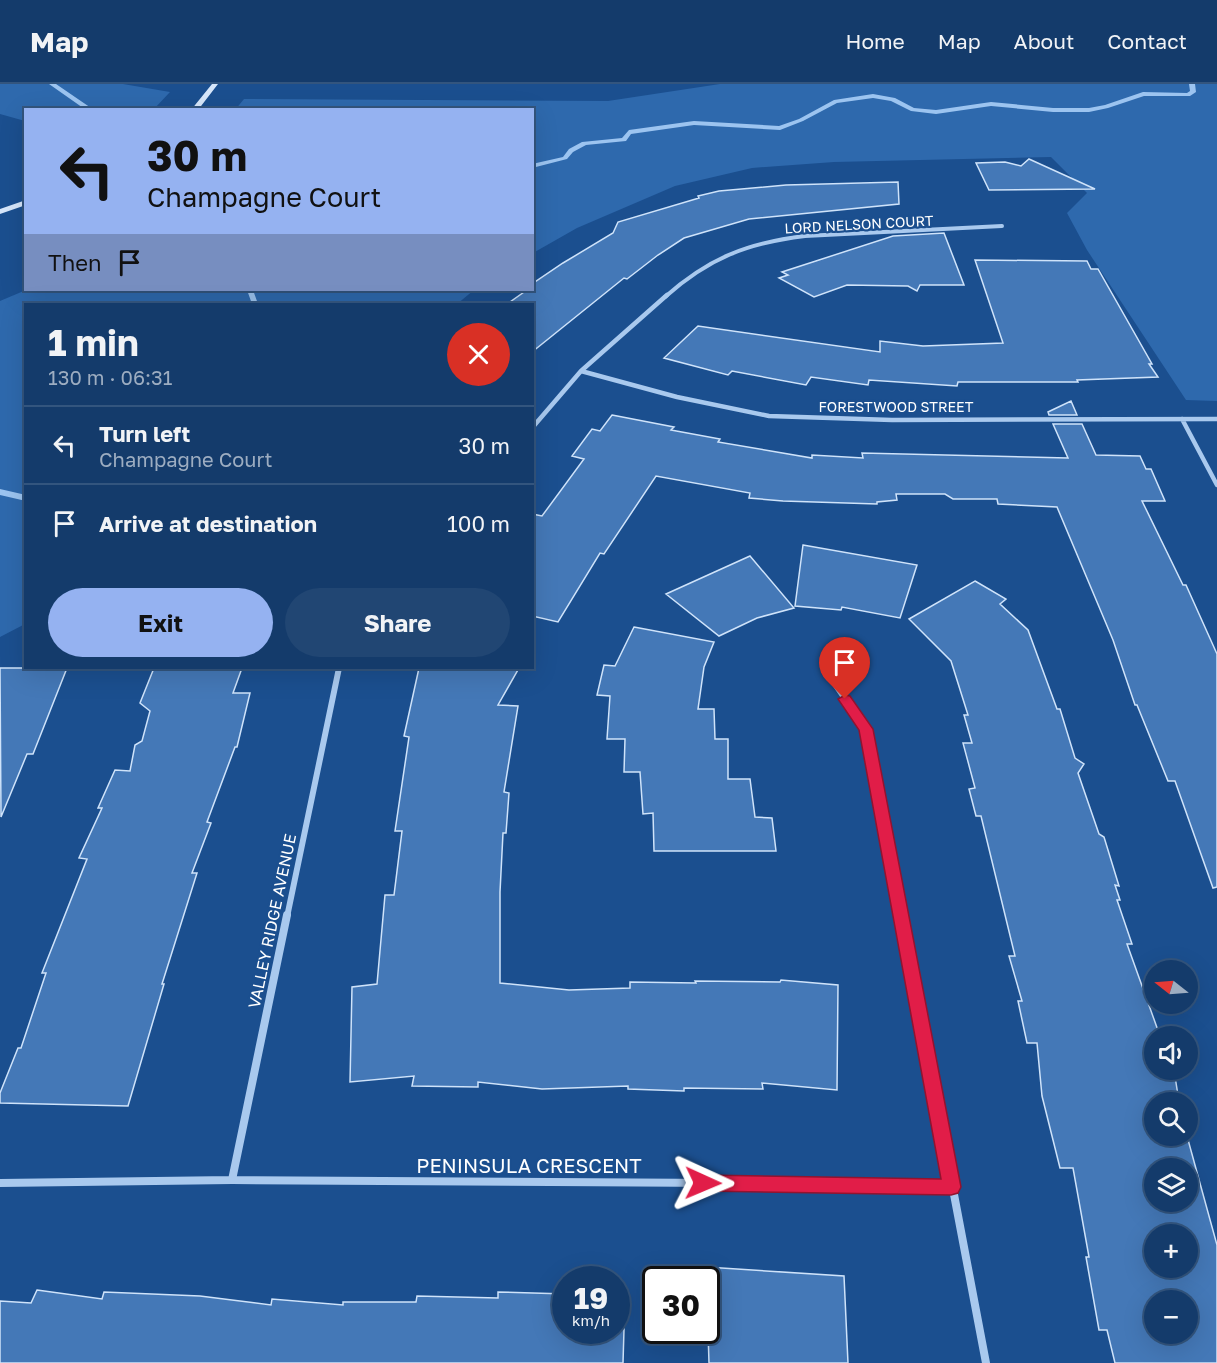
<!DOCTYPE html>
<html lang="en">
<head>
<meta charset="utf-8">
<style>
  :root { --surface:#143b6b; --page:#214673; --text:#f1f3f6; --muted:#9dadc1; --line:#33557e; --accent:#95b2f1 }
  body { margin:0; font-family:"Golos Text",sans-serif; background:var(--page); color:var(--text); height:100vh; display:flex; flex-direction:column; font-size:22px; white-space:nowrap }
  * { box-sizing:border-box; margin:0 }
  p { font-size:20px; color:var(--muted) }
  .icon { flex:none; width:33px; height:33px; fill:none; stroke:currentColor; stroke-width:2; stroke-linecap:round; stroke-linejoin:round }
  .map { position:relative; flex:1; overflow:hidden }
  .side { position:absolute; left:24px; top:219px; width:510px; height:366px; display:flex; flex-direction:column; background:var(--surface); border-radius:0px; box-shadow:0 6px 24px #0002,0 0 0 2px var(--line) }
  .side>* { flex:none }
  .top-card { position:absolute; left:24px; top:24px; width:510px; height:183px; border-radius:0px; box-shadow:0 6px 24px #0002,0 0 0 2px var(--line); background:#95b2f1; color:#111; overflow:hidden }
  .needle { width:39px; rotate:287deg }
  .buttons { position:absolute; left:1144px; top:876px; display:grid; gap:12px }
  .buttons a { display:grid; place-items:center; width:54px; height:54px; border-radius:50%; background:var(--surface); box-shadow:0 6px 24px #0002,0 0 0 2px var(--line); font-size:30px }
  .speed { position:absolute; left:552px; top:1182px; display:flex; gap:12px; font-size:30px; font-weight:700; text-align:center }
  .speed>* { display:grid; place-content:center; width:78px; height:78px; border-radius:50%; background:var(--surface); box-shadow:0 6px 24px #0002,0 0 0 2px var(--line); line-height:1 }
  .speed small { font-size:15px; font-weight:400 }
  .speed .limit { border:3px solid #111; border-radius:9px; background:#fff; color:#111 }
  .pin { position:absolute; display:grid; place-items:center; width:51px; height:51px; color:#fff; margin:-62px -26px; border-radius:50% 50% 50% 0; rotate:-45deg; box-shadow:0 0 6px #0007 }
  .pin .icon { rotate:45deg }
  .me { position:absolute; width:66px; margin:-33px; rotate:91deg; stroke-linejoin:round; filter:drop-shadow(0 0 4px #0008) }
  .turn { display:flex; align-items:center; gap:21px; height:126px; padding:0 24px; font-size:27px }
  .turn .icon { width:78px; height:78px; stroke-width:2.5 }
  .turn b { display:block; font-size:42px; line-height:51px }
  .then { display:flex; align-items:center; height:57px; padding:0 24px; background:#0003; gap:12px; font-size:22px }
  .round { display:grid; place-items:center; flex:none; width:63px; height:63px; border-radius:32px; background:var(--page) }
  .headline { display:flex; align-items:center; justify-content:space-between; height:102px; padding:0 24px }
  h1 { font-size:36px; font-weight:700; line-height:45px }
  .cta { display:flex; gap:12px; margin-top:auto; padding:12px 24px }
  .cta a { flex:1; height:69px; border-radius:36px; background:var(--accent); color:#111; font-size:24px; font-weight:700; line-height:69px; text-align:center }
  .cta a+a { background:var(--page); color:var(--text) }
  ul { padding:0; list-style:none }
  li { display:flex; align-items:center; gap:18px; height:78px; padding:0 24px; border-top:2px solid var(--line) }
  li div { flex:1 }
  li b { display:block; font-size:22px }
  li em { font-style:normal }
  header { display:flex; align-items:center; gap:36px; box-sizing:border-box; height:84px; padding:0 30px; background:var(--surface); border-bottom:2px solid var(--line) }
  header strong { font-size:28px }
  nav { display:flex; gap:33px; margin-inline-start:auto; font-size:21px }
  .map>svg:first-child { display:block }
</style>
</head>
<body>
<header>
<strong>Map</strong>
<nav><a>Home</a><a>Map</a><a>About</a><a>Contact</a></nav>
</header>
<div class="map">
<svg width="1217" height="1279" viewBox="0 0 1217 1279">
  <rect width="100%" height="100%" fill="#1b4f8f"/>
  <path fill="#2e69ad" d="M0 0H123L170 8 154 25 26 26 25 37 0 30Z
    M720 0H1217V317L1186 316 1087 166 1067 129 1087 109 1051 73 834 78 752 84 675 102 577 144 533 169 532 26H235L244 15 608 17Z
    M26 206H474L457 220H26L25 540 0 553V217Z"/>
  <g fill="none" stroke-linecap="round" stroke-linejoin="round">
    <path fill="#9cc4f0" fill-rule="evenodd" d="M49 0H56L94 26H86Z
      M1189 0H1195L1196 8 1190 12H1144L1108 24 1089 28H1053L991 22 936 30 911 27 891 17 873 14 837 19 803 37 780 46 694 41 631 50 626 57 586 61 573 68 567 75 532 84V80L563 73 569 65 582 58 622 54 629 46 694 37 779 42 799 35 834 16 873 10 895 14 914 24 936 26 991 18 1053 24H1089L1105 21 1143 8 1187 9 1190 7Z
      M247 206H253L258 220H252Z
      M0 405 26 411V417L0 411Z"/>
  </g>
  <path fill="#4478b7" stroke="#cfe3fa" stroke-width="1.5" fill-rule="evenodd" d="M1029 75 1095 105 989 106 976 79 1005 78 1021 82Z
    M898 98 899 120 749 135 684 154 658 171 627 195 624 194 532 268V220L510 218 527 206H532V200L563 179 613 149 618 138 699 114 698 112 719 107 786 101Z
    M944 149 964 201H920L917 207 908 202 847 201 814 213 779 194 788 191 782 188 893 152Z
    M975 176 1087 177 1091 185H1098L1152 280H1149L1158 293 1077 296 1078 298H958L957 302 869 296 868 301 811 293 806 301 732 287 728 291 664 274 698 242 880 268V257L923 262 1003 259Z
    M1071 317 1077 331H1049L1048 328Z
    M612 331 674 343 671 346 720 355 718 358 812 374V371L863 374 862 369 1068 374 1053 340H1082L1096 371 1140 372 1146 385H1151L1165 417H1142L1183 501H1186L1217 570V803L1213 804 1175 697H1168L1137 621H1135L1113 556 1057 423 998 420 997 415H953L945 410H896L897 416 877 418V420L783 417 749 414 750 409 656 392 604 470 600 469 558 538 532 532V430L542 432 584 375 572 372 592 345 600 347Z
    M803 461 917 481 900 534 842 523 841 526 795 522Z
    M750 472 794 524 757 534 719 552 666 510Z
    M975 497 1006 515 1000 520 1028 546 1057 625H1060L1075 674 1084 680 1078 689 1099 750 1104 753 1119 802 1115 801 1120 816H1117L1132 860H1127L1160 952H1155V986H1174L1179 1018H1155V1052H1187L1217 1161V1279H1115L1107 1246H1099L1086 1173H1089L1073 1084H1060L1042 1012 1037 959H1027L1018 917H1022L1009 872H1015L981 732H976L969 705 975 704 963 659H972L964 631H968L951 577 909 535ZM1155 1084H1188V1118H1155ZM1155 1150H1188V1184H1155ZM1155 1216H1188V1250H1155Z
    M634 543 714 558 704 583 698 625H714L715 655H728V695H750L755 733 772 734 776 767H654L653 729 643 730 640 688H624L625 655H607L610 612 597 611 604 581 615 582Z
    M0 584H67L33 670H27L1 733Z
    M154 584H242L233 609H250L237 663H235L207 738 211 739 192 789H197L162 900H164L128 1022 0 1019V1009L18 964H21L46 889H42L87 775 79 774 102 724H98L115 686 130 687 135 661 142 657 150 627 140 619Z
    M419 584H519L498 621 518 622 504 708 509 709 506 749H503L500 808V899L569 906 630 904V898L696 899 695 897 780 898 781 896 838 901 837 1006 762 999 763 1005 684 1004V1007L628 1005V1002L542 1005 478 998V1003L412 1002 414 992 350 998 352 903 377 900 385 811H394L402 747H395L409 653 404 652Z
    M706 1183 844 1192 848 1279H709Z
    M37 1206 102 1215 104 1208 200 1212 271 1221 272 1215 343 1221V1218H416L417 1212 498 1214V1208L566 1210V1246H616V1212H625L623 1279H0V1217L31 1219Z"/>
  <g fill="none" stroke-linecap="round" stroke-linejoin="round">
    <path stroke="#a9c9ee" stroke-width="4" d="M665 213C709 174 747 159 805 152L1002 142"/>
    <path stroke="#a9c9ee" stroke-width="4.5" d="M581 287 677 313 769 332 892 336 1217 335
      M1182 335 1217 401
      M532 344 581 287 667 211"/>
    <path stroke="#a9c9ee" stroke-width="6" d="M835 600 866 645 902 833
      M287 833 339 584"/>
    <path stroke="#a9c9ee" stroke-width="8" d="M901 831 986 1279
      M232 1096 287 831
      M0 1099 232 1096 868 1100 951 1103"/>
    <path fill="#d6e6fa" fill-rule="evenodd" d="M212 0H218L198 26H191Z
      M26 116V121L0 130V125Z"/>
  </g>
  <path fill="#e11d48" stroke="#92132f" stroke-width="1.5" d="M845 611 850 612 873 645 961 1103 958 1109 951 1111 703 1107 696 1105 694 1099 696 1093 703 1091 941 1095 859 646 838 615Z"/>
  <g text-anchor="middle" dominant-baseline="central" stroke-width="4.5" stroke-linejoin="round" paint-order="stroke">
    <g font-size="14" fill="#fff" stroke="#1b4f8f">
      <text transform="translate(859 140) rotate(-3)">LORD NELSON COURT</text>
      <text x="896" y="322">FORESTWOOD STREET</text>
    </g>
    <g font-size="16" fill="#fff" stroke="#1b4f8f">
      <text transform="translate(272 837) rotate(-78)">VALLEY RIDGE AVENUE</text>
    </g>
    <g font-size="20" fill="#fff" stroke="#1b4f8f">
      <text x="529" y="1081">PENINSULA CRESCENT</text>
    </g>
  </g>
</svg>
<div class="buttons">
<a><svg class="needle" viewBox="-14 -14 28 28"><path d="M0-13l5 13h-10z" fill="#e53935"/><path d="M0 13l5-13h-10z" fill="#9dadc1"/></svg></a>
<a><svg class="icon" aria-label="sound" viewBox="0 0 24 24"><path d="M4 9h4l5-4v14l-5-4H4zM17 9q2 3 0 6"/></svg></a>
<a><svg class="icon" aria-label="search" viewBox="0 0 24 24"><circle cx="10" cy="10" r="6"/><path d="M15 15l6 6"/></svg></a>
<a><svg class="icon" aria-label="layers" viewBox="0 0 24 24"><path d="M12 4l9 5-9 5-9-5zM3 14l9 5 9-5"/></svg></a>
<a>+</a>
<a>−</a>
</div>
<div class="speed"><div>19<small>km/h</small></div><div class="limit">30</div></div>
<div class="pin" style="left:845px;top:615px;background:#d93025"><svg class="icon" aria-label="arrive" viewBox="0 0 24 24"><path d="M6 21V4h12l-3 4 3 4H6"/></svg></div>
<svg class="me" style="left:703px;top:1099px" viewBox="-20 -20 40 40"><path d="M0-17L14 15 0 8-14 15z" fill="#e11d48" stroke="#fff" stroke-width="4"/></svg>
<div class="top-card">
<div class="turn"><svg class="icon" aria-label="left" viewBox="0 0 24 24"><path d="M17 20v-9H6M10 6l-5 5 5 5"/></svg><div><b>30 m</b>Champagne Court</div></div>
<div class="then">Then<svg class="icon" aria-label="arrive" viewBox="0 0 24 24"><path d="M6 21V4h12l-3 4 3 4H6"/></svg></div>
</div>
<section class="side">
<div class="headline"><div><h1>1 min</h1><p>130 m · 06:31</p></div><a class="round" style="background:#d93025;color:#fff"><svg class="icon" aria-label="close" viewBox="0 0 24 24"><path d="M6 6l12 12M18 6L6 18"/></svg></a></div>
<ul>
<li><svg class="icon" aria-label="left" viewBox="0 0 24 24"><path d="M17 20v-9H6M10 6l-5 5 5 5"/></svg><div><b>Turn left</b><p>Champagne Court</p></div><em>30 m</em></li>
<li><svg class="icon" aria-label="arrive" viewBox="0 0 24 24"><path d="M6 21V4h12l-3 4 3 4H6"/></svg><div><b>Arrive at destination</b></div><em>100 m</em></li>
</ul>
<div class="cta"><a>Exit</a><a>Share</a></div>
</section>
</div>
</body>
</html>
